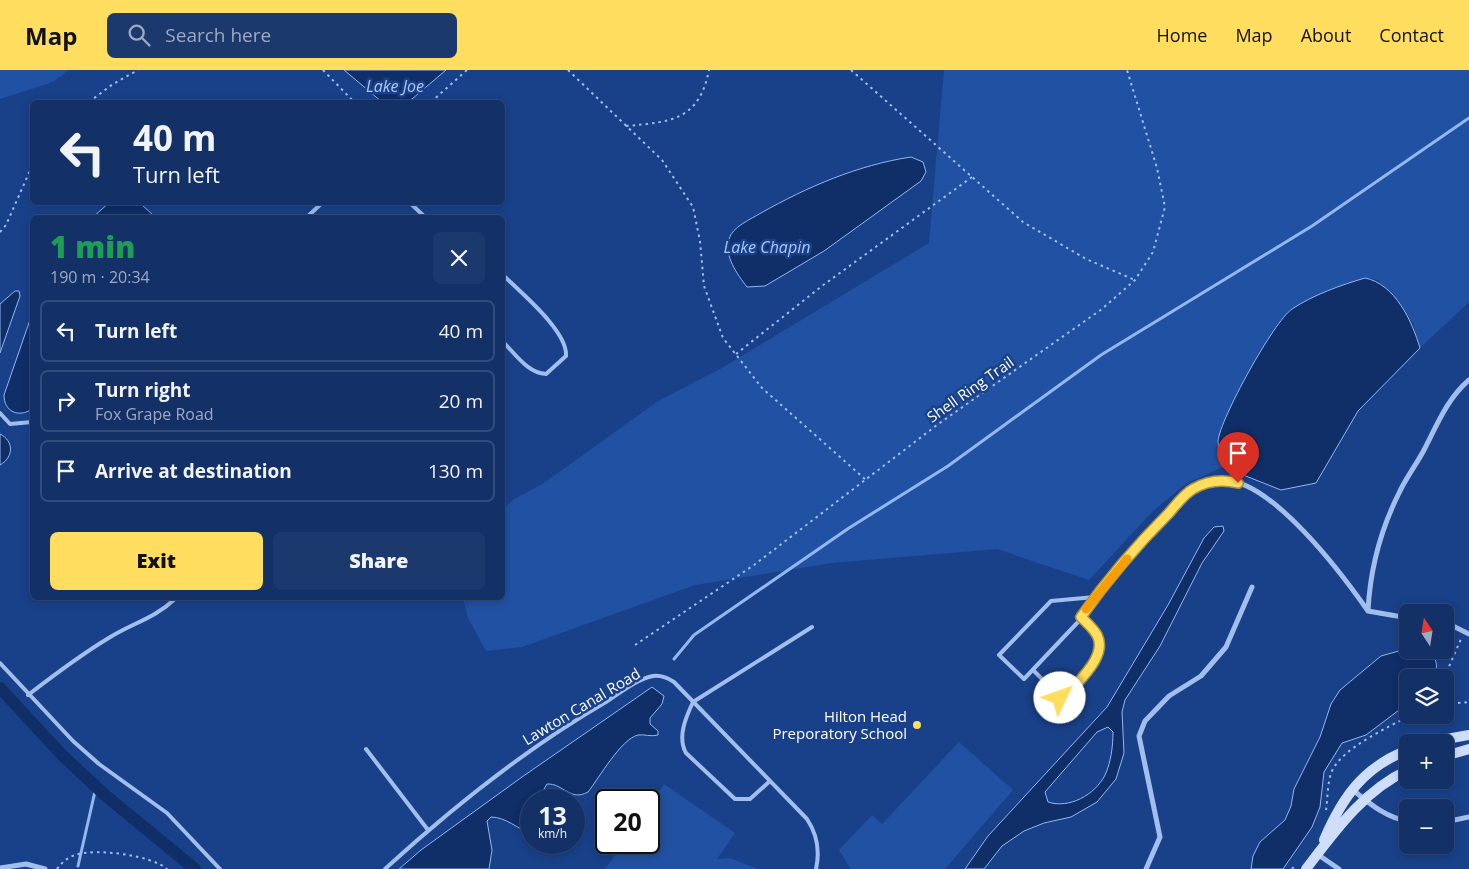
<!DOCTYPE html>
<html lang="en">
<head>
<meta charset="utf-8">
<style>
  :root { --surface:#133167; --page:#1c396d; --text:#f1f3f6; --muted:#9da9c0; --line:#324c7b; --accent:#ffdd5e }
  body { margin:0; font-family:"Open Sans",sans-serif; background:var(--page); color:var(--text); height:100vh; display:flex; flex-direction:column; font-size:19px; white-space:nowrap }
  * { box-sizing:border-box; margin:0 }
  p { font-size:16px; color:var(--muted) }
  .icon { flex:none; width:28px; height:28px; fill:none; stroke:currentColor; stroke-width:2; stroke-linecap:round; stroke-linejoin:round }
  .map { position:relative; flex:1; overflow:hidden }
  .side { position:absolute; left:30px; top:145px; width:475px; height:385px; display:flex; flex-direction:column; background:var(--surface); border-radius:8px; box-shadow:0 2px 8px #0003,0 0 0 1px var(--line) }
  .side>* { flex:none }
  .banner { position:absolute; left:30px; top:30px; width:475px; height:105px; border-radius:8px; box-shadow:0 2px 8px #0003,0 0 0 1px var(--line); background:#133167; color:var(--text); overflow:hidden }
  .needle { width:32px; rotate:348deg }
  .controls { position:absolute; left:1399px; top:534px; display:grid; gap:10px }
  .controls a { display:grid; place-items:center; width:55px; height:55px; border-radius:8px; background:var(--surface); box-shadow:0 2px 8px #0003,0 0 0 1px var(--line); font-size:25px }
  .speed { position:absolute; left:520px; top:719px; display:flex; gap:10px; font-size:25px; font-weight:700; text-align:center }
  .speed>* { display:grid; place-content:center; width:65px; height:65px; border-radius:50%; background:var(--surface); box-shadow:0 2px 8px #0003,0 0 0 1px var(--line); line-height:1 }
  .speed small { font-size:12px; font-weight:400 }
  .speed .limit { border:2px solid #111; border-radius:8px; background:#fff; color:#111 }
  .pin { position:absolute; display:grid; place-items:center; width:42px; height:42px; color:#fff; margin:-51px -21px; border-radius:50% 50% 50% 0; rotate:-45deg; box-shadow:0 0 5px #0007 }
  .pin .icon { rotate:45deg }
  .me { position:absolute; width:55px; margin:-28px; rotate:48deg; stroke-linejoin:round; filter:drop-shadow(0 0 4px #0008) }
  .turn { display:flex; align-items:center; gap:18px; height:105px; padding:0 20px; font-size:22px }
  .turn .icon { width:65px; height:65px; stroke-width:2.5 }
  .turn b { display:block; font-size:35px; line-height:42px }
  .round { display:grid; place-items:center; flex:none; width:52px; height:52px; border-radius:8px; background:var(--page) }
  .summary { display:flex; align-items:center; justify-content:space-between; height:85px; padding:0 20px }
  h1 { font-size:30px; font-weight:800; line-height:38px; color:#1e9e55 }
  .cta { display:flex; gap:10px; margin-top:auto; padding:10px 20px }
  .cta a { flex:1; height:58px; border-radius:8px; background:var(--accent); color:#111; font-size:20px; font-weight:800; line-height:58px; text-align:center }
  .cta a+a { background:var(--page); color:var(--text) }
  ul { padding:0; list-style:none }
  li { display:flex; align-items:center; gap:15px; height:62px; margin:0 10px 8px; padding:0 10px; border:2px solid var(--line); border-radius:8px }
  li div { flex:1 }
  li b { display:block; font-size:19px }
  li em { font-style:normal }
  header { display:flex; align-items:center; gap:30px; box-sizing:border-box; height:70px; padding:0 25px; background:var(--accent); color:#111 }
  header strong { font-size:24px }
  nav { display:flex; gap:28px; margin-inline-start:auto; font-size:18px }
  .search { width:350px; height:45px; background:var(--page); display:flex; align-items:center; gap:12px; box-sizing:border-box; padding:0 18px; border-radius:8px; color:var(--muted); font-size:19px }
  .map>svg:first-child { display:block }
</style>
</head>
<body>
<header>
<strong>Map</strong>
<div class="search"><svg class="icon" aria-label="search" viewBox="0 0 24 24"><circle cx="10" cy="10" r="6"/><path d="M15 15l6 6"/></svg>Search here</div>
<nav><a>Home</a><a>Map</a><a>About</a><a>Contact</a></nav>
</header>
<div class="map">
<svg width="1469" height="799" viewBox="0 0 1469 799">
  <rect width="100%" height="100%" fill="#194189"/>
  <path fill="#2151a2" d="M0 0H69L53 12 0 29Z
    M944 0H1469V232L1420 278 1413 253 1378 210 1365 208 1343 215 1290 240 1260 281 1230 339 1218 371 1223 397 1187 413 1153 441 1089 510 997 479 832 493 695 515 522 577 486 581 468 548 463 528H502L503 439 514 429 544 413 658 331 720 299 929 173Z
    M959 672 1013 720 945 799H851L839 780 872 745 882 754Z
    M664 714 735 763 717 789 730 788 758 799H605L624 773 649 772V736Z"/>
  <path fill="#102e67" stroke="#94b7f0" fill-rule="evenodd" d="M344 0H446L412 29 402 32H382Z
    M911 87 923 92 926 102 921 111 824 181 765 216 747 217C737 204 724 186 729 169 732 157 751 149 761 143 807 117 858 95 911 87Z
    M110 132 140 133 155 147H93Z
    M1365 208C1395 214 1412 251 1420 278L1358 341 1316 413 1281 420 1223 397C1221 389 1218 379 1218 371 1220 349 1274 251 1292 239 1313 225 1341 215 1365 208Z
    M15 221H19L20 226 0 283V234Z
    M32 244V339C19 348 4 342 4 325Z
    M0 364C14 371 14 387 0 395Z
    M1223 456 1224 461 1202 493 1160 576 1125 630 1122 642 1124 683 1116 709 1097 732 1071 747 1044 753 1024 761 1002 776 984 799H965L988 766 1107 637 1168 535 1204 468 1214 457ZM1108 657 1113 662C1113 676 1111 692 1105 705 1095 725 1069 739 1048 732L1045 722 1097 662Z
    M1406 579C1423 585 1442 578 1435 607L1408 608 1407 634 1366 665 1342 673 1324 702 1320 737 1312 757 1283 799H1251L1253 786 1260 772 1285 750 1291 736 1294 719 1320 667 1331 634 1340 620 1381 586Z
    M652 617 664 626 662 634 650 648V654L658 661V665C651 667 644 664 638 665 621 669 599 708 588 722 570 732 563 713 547 714L544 719V730H531V763C517 759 506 747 491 747L487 751 492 780 489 799H399L421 780 522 707Z"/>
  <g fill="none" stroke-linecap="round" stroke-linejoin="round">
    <path stroke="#94b7f0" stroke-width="3" d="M674 589 694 565 849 458 948 396 1101 285 1312 156 1469 48
      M78 796 96 717"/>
    <path stroke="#102e67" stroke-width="12" d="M0 618 63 686 106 726 195 799"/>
    <path stroke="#a1beed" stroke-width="2" stroke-dasharray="2.5 4" stroke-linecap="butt" d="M323 0 354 32
      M568 0 662 90 693 137 700 171 704 216 723 268 762 318 866 410
      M851 0 1023 152 1086 189 1135 210
      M89 32 113 14 138 0
      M431 32 467 0
      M626 56C672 52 699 50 709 0
      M0 162 6 155 32 96
      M736 284 822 216 972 107
      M635 575 754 495 937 355 1102 239 1135 210 1153 182 1165 137 1157 98 1127 0
      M1444 608 1461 569
      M1445 634 1469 632
      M1326 740C1328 727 1327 713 1332 701 1342 678 1389 657 1411 645
      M57 799C62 792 67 788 75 785 96 778 151 785 167 799
      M1292 799 1296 794"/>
    <path stroke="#a1beed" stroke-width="4" d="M409 132 426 148
      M306 148 323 132
      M502 204C520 222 568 261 566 286L546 304C527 303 515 283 502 271
      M0 343 10 354 32 352
      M1095 527 1078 552 1024 609 999 585 1051 531Z
      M0 593 73 671 99 694 167 743 220 799
      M1033 600 1060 627 1067 625C1079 610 1108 586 1097 565 1093 558 1086 552 1081 547
      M28 625C54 605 79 586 107 569 132 553 154 549 176 528
      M366 679 428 760
      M770 711 750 729H735L686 683C677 667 686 647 693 632L812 557
      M385 799C454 736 525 679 606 632 620 623 637 609 653 606 660 605 668 608 674 612L807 749C817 764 820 781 816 799"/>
    <path stroke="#a1beed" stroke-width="5" d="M1095 527C1119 498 1143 469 1170 442 1177 434 1185 424 1194 418 1203 413 1212 410 1223 410 1272 410 1342 504 1368 541L1408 548
      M1368 541C1370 501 1381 459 1399 423 1406 408 1416 395 1424 380 1437 355 1447 329 1469 310
      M1445 552 1469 564
      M1353 720C1369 733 1386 748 1408 751
      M1445 752 1469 747
      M1317 784 1339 799
      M0 798 26 794 45 799
      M1146 799 1160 767 1139 666 1145 651 1169 626 1201 606 1226 577 1252 517"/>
    <path stroke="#cedef9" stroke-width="10" d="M1430 672 1469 665
      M1445 686 1469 679
      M1324 770C1342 728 1363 697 1408 680
      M1306 799C1335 761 1364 720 1408 700"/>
  </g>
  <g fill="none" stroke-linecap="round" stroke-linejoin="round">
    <defs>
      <path id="route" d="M1060 628 1067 625C1079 610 1108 586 1097 565 1093 558 1086 552 1081 547 1107 510 1137 475 1169 443 1176 435 1184 424 1193 419 1208 410 1222 409 1238 413"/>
    </defs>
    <use href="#route" stroke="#a6903d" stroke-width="12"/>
    <use href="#route" stroke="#ffdd5e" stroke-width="9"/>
    <path stroke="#f59e0b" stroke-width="9" d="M1086 539 1127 489"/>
  </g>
  <circle fill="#ffdd5e" stroke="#194189" stroke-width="2" cx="917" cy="655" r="5"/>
  <g text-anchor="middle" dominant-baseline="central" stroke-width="5" stroke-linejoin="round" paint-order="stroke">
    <g font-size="15" fill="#fff" stroke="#194189">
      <text transform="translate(970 319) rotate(-35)">Shell Ring Trail</text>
      <text transform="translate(581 636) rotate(-31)">Lawton Canal Road</text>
    </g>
    <g font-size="15" fill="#fff" stroke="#194189" text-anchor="end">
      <text x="907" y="646">Hilton Head<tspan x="907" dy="17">Preporatory School</tspan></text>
    </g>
    <g font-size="16" font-style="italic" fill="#adc8f5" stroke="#194189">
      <text x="395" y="16">Lake Joe</text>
      <text x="767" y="177">Lake Chapin</text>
    </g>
  </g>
</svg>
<div class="controls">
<a><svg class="needle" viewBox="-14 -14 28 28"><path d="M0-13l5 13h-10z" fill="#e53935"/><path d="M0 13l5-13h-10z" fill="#9da9c0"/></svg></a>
<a><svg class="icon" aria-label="layers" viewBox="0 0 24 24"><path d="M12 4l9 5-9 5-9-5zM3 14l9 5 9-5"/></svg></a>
<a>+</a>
<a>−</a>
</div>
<div class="speed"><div>13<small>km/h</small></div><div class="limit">20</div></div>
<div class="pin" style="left:1238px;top:413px;background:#d93025"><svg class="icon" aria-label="arrive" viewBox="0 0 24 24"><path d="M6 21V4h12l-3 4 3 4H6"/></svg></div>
<svg class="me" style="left:1060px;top:628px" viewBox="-20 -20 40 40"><circle r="19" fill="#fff"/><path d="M0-13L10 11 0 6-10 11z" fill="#ffdd5e"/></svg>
<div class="banner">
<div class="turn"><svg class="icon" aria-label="left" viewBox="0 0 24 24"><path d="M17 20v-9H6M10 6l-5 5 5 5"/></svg><div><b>40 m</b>Turn left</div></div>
</div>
<section class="side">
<div class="summary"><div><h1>1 min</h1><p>190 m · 20:34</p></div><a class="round"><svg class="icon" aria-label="close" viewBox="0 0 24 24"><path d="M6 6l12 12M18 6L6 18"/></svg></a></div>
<ul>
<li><svg class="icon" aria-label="left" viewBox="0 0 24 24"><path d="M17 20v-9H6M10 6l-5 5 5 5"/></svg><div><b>Turn left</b></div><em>40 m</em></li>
<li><svg class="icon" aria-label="right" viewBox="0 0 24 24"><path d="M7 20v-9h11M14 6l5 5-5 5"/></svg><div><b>Turn right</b><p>Fox Grape Road</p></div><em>20 m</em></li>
<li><svg class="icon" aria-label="arrive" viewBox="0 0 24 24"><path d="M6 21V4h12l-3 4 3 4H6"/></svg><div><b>Arrive at destination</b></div><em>130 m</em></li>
</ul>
<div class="cta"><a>Exit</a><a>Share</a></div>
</section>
</div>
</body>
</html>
